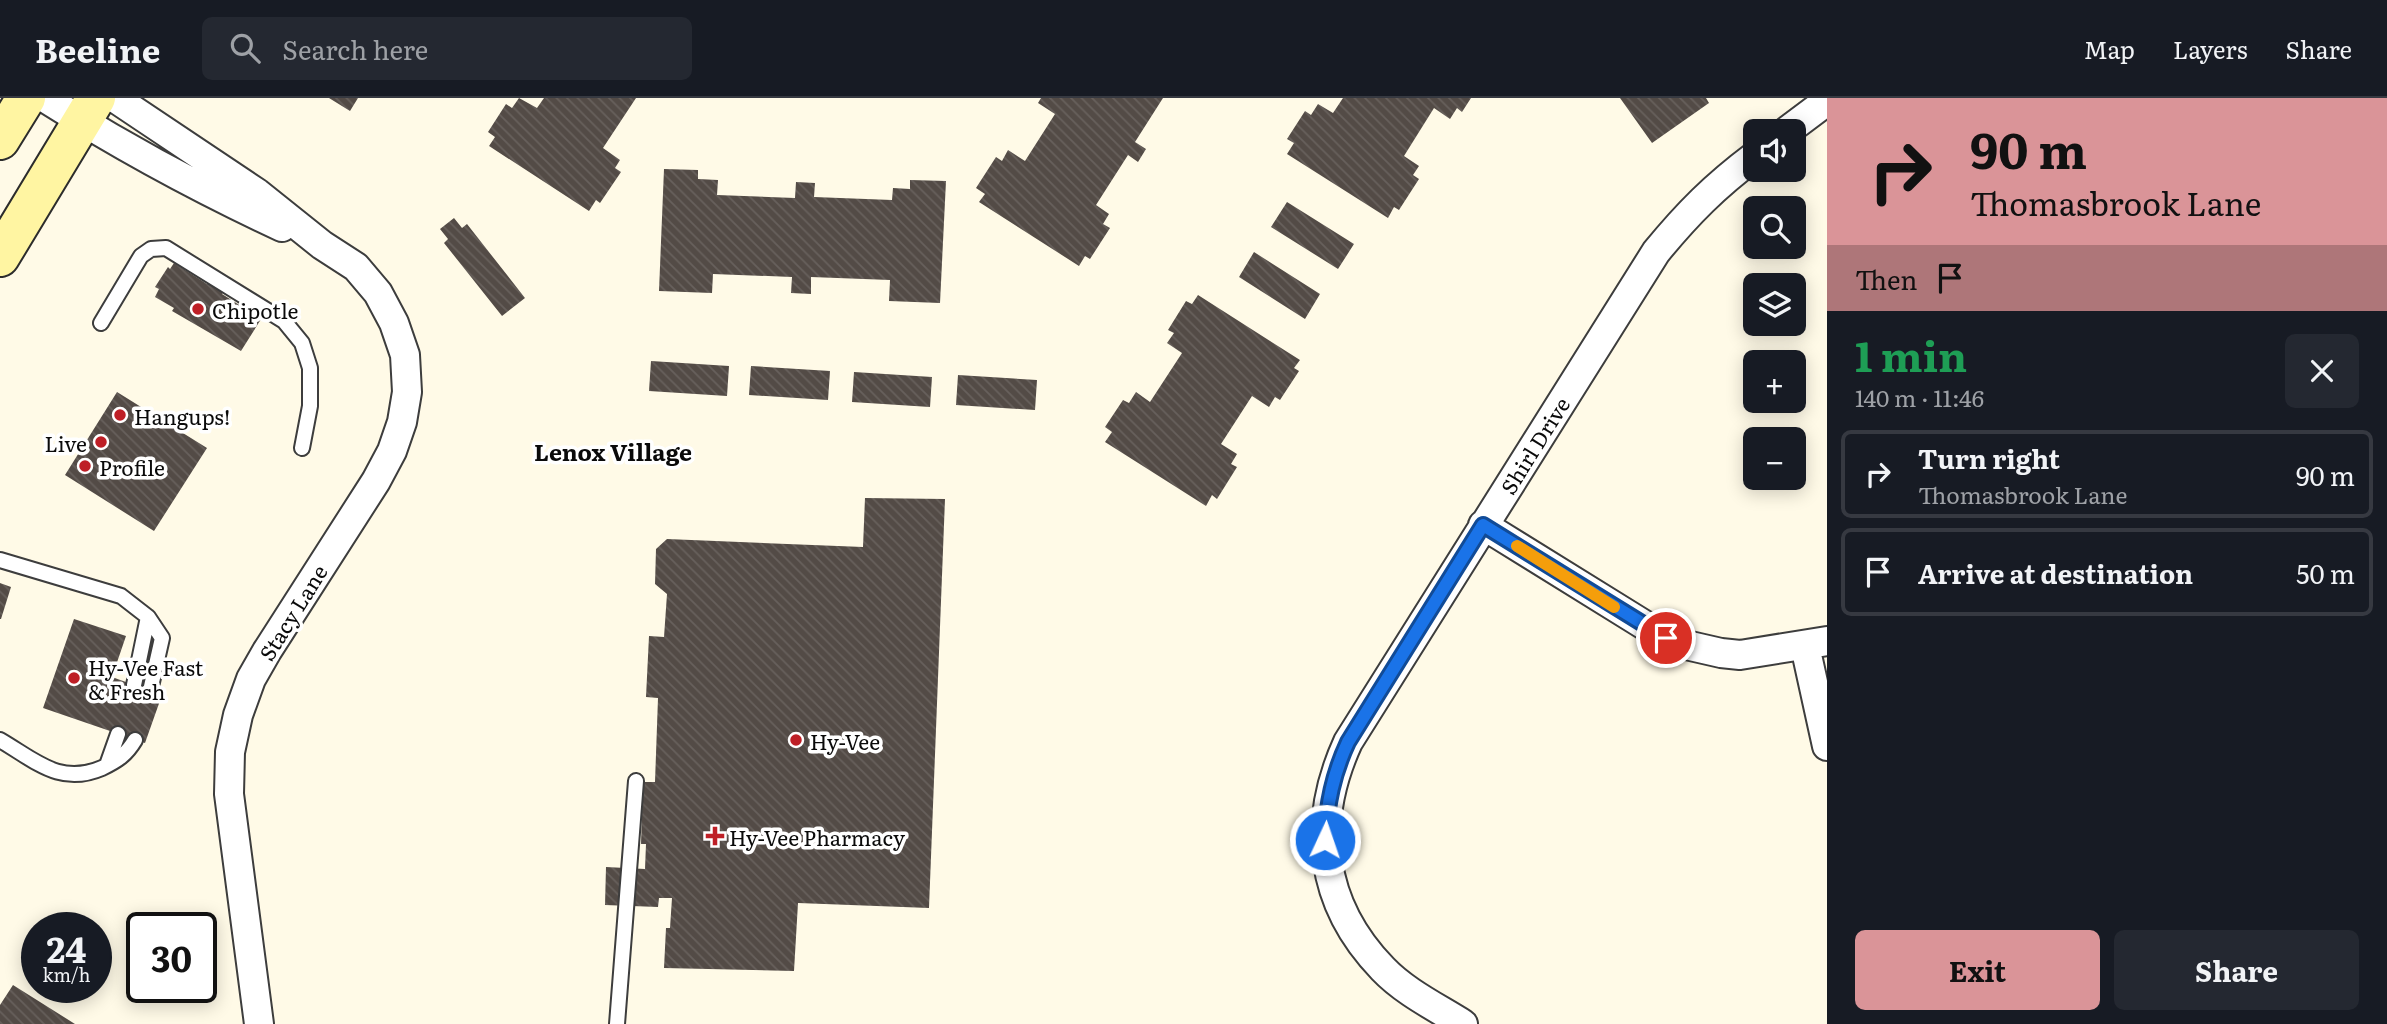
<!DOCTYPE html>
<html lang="en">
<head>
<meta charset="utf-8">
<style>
  :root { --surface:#171b24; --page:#242831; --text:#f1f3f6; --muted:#9ea1a6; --line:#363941; --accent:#da9498 }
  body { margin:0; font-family:Literata,serif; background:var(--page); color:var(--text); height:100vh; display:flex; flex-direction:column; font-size:26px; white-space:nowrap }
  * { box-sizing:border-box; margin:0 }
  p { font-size:23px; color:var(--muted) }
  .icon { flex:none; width:38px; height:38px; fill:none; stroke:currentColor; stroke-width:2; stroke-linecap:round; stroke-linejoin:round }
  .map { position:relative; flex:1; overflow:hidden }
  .sheet { display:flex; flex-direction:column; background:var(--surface); width:560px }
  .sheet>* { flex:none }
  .guide { background:#da9498; color:#111; overflow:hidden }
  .buttons { position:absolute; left:1743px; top:21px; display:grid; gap:14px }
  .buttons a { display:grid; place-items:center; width:63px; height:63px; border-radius:10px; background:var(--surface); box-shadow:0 4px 18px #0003; font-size:35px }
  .speed { position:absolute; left:21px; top:814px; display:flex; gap:14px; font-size:35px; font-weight:700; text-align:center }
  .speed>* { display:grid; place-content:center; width:91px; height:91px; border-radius:50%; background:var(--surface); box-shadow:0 4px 18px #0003; line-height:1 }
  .speed small { font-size:18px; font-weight:400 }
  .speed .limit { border:4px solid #111; border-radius:10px; background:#fff; color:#111 }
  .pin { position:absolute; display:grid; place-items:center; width:60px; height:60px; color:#fff; margin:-30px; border:4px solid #fff; border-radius:50%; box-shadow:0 2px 7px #0007 }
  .me { position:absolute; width:77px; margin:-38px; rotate:3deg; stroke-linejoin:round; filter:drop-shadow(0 0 5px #0008) }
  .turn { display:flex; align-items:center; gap:24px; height:147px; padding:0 28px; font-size:32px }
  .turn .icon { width:91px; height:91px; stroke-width:2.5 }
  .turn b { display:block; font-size:49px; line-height:60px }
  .then { display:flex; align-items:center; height:66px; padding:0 28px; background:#0003; gap:14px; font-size:26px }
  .round { display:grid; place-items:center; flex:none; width:74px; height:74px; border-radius:10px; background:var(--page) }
  .summary { display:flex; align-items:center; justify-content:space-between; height:119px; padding:0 28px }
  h1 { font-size:42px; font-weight:700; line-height:52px; color:#1e9e55 }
  .primary-button { display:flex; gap:14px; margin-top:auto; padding:14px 28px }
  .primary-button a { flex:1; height:80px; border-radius:10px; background:var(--accent); color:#111; font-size:28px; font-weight:700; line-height:80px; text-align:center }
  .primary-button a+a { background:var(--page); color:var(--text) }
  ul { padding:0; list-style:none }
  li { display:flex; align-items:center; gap:21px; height:88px; margin:0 14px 10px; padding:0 14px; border:4px solid var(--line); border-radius:10px }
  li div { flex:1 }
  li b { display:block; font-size:26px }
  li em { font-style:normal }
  header { display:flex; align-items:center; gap:42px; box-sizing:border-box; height:98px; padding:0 35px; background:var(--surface); border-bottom:2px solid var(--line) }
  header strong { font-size:33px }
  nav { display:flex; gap:38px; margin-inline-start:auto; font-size:24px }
  .search { width:490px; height:63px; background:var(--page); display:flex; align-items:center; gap:18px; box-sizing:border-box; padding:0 24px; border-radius:10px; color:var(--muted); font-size:26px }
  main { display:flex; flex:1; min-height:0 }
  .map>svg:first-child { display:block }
</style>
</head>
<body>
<header>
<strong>Beeline</strong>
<div class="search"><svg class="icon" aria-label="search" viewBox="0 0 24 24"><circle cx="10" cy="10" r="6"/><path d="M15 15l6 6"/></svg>Search here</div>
<nav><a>Map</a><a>Layers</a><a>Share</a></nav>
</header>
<main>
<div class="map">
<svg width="1827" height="926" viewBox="0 0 1827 926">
  <defs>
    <pattern id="building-back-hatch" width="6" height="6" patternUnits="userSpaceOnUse" patternTransform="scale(1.75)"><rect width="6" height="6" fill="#534b46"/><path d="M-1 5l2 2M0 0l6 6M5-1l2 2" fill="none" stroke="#67605c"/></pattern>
  </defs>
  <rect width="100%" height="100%" fill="#fffae7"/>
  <path fill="url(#building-back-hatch)" d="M329 0H358L350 13Z
    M519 0 537 10 544 0H636L603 50 620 62 615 70 621 74 600 105 596 102 589 113 489 48 495 39 488 34 506 6 512 10Z
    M1041 0H1163L1135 44 1146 51 1138 64 1128 57 1096 107 1109 116 1103 126 1110 130 1090 161 1085 158 1079 168 979 104 985 96 976 90 996 59 1002 63 1008 52 1025 63 1055 16 1038 5Z
    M1343 0H1471L1462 14 1457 10 1450 21 1434 10 1404 58 1419 68 1413 77 1419 81 1399 112 1394 109 1388 120 1287 56 1294 45 1287 41 1305 13 1311 17 1318 6 1333 15Z
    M1620 0H1706L1709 5 1652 45Z
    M664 71 698 72V81L718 82 717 97 795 100 796 84 815 85 814 99 892 102 893 90 910 91V82L946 83 940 205 889 203 890 182 811 179V196L791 195 792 179 713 176 712 195 659 193Z
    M1287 104 1354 146 1338 171 1271 129Z
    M454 120 462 130 467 126 525 200 502 218 444 145 448 141 440 131Z
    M1254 154 1320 196 1305 221 1239 179Z
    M174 165 207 186 209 182 225 192 222 196 249 213 251 210 263 218 241 253 172 213 174 210 155 199 159 191 155 189 168 169 170 171Z
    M1198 197 1300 262 1294 270 1299 273 1280 302 1275 299 1269 309 1252 298 1221 346 1237 356 1231 366 1237 369 1217 401 1212 397 1206 408 1105 344 1112 334 1105 329 1123 302 1129 305 1136 294 1150 304 1182 255 1167 245 1174 235 1168 232 1186 203 1192 206Z
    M651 263 729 268 727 298 649 293Z
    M751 268 830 273 828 302 749 297Z
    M854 274 932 279 930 309 852 304Z
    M958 277 1037 282 1035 312 956 307Z
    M117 294 207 350 154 433 65 377Z
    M865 400 945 401 929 810 798 805 794 873 664 870 666 830H670L672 800H659L658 809 605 807 606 769 645 771 646 746H641L643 684H655L658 600 646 599 649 538 664 539 667 496 655 486 656 451 667 441 863 449Z
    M0 485 11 489 1 521H0Z
    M74 521 126 538 112 579 162 597 145 645 43 610Z
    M13 887 75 926H0V907Z"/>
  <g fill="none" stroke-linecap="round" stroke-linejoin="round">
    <defs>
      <path id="lane" d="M101 225 141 158 151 151 166 150 284 223 302 245 310 270V308L302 350
        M0 462 121 498 148 519 162 540 150 593
        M134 587 148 519
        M0 642C36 663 60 688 102 670 118 662 126 657 135 642
        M107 667 118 636
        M617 926 636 683"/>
      <path id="street" d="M45 0C121 48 200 91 282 129
        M115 0 257 95 322 147 356 169 378 195 394 225 405 257 407 294 402 324 392 353 376 383 267 553 251 581 238 617 230 654 229 696 259 926
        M1787 33 1827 3
        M1483 427 1646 528 1686 547 1721 555 1740 557 1827 543
        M1805 548 1827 648
        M1463 926C1436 909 1405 894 1383 871 1319 805 1311 725 1348 644L1656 154C1688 115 1715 88 1755 58"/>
      <path id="secondary" d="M0 42 26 0
        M0 159 96 0"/>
    </defs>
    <use href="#lane" stroke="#3d3d3d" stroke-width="18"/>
    <use href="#street" stroke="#3d3d3d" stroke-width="32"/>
    <use href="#secondary" stroke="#2c2c2c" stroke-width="42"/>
    <use href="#lane" stroke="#fff" stroke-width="14"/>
    <use href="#street" stroke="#fff" stroke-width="28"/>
    <use href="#secondary" stroke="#fff5a2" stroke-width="38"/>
  </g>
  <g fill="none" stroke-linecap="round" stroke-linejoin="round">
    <defs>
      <path id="route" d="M1325 742C1327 706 1333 676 1348 644L1483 427 1666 540"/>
    </defs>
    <use href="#route" stroke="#114b97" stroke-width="18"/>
    <use href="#route" stroke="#1a73e8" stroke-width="12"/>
    <path stroke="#f59e0b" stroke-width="12" d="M1517 448 1614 509"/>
  </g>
  <g fill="#be1f26" stroke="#fff" stroke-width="2.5">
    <circle cx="198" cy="211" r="7"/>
    <circle cx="120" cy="317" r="7"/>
    <circle cx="101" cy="344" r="7"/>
    <circle cx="85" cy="368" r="7"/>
    <circle cx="74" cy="580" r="7"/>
    <circle cx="796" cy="642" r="7"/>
    <path d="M711.5 727.5h7v7h7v7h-7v7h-7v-7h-7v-7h7z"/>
  </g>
  <g text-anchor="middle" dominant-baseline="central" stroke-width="7" stroke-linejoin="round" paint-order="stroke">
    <g font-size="21" fill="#0a0a0a" stroke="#fff" text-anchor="start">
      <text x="212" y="211">Chipotle</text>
      <text x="134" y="317">Hangups!</text>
      <text x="87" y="344" text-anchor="end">Live</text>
      <text x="99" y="368">Profile</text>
      <text x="88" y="568">Hy-Vee Fast<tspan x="88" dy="24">&amp; Fresh</tspan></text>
      <text x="810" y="642">Hy-Vee</text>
      <text x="729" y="738">Hy-Vee Pharmacy</text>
    </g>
    <g font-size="21" fill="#0a0a0a" stroke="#fff">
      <text transform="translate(1534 347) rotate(-58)">Shirl Drive</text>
      <text transform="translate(292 514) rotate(-58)">Stacy Lane</text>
    </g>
    <g font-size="23" font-weight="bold" fill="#0a0a0a" stroke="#fff">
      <text x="613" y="353">Lenox Village</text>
    </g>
  </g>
</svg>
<div class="buttons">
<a><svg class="icon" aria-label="sound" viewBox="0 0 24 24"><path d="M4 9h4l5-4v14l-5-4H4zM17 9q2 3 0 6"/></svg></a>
<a><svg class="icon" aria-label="search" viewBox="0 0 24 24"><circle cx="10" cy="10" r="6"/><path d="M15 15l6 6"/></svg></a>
<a><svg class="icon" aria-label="layers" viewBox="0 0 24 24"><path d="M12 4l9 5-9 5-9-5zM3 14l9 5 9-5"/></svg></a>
<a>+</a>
<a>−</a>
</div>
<div class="speed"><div>24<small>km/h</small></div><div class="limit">30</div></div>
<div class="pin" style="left:1666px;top:540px;background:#d93025"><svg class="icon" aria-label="arrive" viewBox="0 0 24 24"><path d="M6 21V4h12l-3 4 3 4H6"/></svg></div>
<svg class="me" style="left:1325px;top:742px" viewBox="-20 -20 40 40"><circle r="17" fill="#1a73e8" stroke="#fff" stroke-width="3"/><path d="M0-11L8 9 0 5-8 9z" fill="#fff"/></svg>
</div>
<section class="sheet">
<div class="guide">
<div class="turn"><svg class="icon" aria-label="right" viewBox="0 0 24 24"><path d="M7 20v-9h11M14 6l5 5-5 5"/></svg><div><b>90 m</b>Thomasbrook Lane</div></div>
<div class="then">Then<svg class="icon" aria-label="arrive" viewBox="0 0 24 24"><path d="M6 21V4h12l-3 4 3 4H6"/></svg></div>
</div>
<div class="summary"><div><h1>1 min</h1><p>140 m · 11:46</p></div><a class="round"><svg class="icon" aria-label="close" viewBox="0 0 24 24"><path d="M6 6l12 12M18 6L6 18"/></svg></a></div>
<ul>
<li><svg class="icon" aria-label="right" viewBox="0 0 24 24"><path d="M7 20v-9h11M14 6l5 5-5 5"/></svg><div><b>Turn right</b><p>Thomasbrook Lane</p></div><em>90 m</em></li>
<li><svg class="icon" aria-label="arrive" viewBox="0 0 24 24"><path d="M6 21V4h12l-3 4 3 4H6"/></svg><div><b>Arrive at destination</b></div><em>50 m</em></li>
</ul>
<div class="primary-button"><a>Exit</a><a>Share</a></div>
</section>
</main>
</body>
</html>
